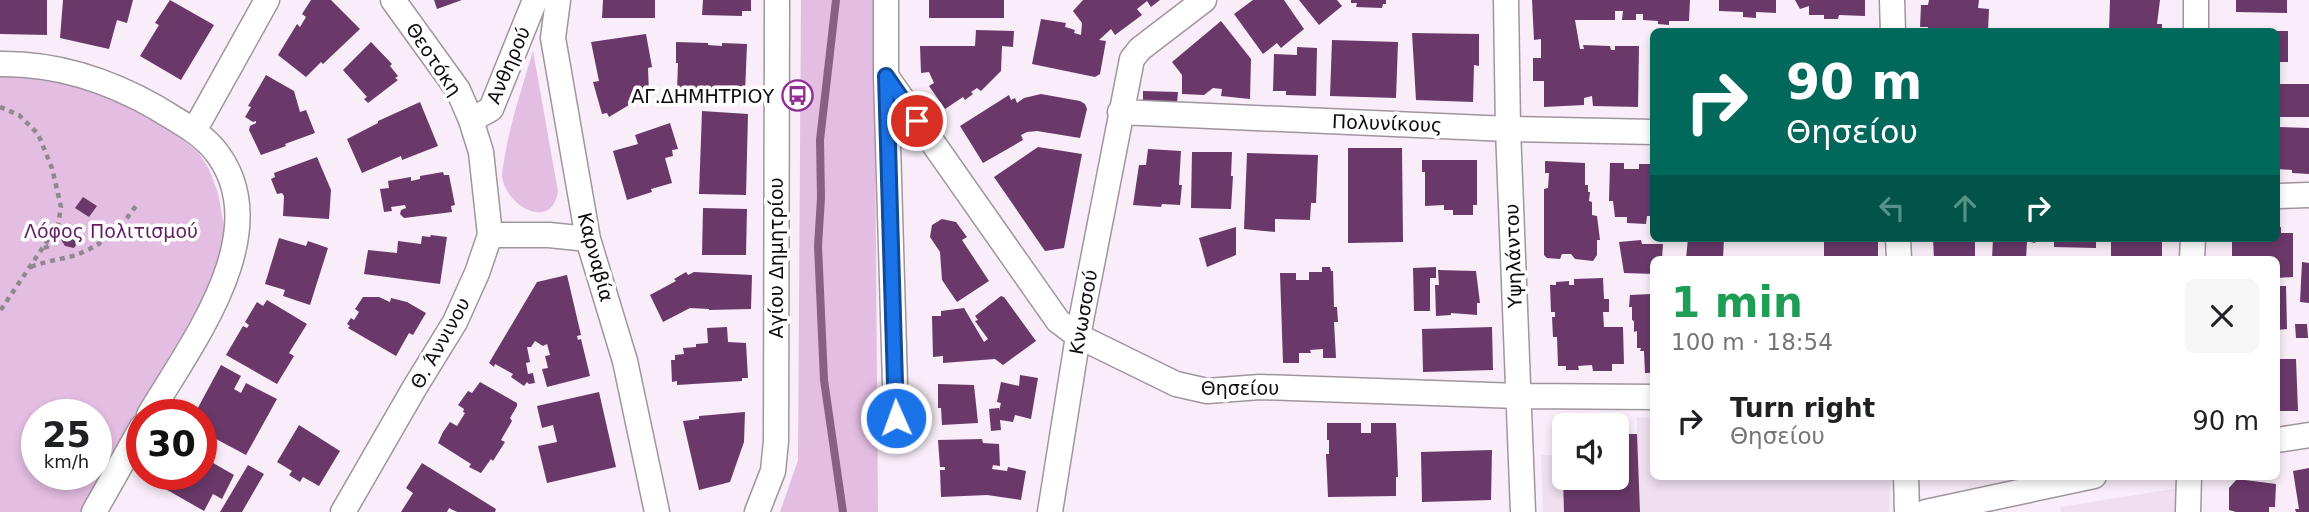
<!DOCTYPE html>
<html lang="en">
<head>
<meta charset="utf-8">
<style>
  :root { --surface:#fff; --page:#f6f6f6; --text:#202124; --muted:#757577 }
  body { margin:0; font-family:"DejaVu Sans",sans-serif; background:var(--page); color:var(--text); height:100vh; display:flex; flex-direction:column; font-size:26px; white-space:nowrap }
  * { box-sizing:border-box; margin:0 }
  p { font-size:23px; color:var(--muted) }
  .icon { flex:none; width:38px; height:38px; fill:none; stroke:currentColor; stroke-width:2; stroke-linecap:round; stroke-linejoin:round }
  .map { position:relative; flex:1; overflow:hidden }
  .details { position:absolute; left:1650px; top:256px; width:630px; height:224px; display:flex; flex-direction:column; background:var(--surface); border-radius:10px; box-shadow:0 4px 10px #0003 }
  .details>* { flex:none }
  .hud { position:absolute; left:1650px; top:28px; width:630px; height:214px; border-radius:10px; box-shadow:0 4px 10px #0003; background:#00695c; color:#fff; overflow:hidden }
  .controls { position:absolute; left:1552px; top:413px; display:grid; gap:14px }
  .controls a { display:grid; place-items:center; width:77px; height:77px; border-radius:10px; background:var(--surface); box-shadow:0 4px 10px #0003; font-size:35px }
  .speed { position:absolute; left:21px; top:399px; display:flex; gap:14px; font-size:35px; font-weight:700; text-align:center }
  .speed>* { display:grid; place-content:center; width:91px; height:91px; border-radius:50%; background:var(--surface); box-shadow:0 4px 10px #0003; line-height:1 }
  .speed small { font-size:18px; font-weight:400 }
  .speed .limit { border:10px solid #d22; background:#fff; color:#111 }
  .pin { position:absolute; display:grid; place-items:center; width:60px; height:60px; color:#fff; margin:-30px; border:4px solid #fff; border-radius:50%; box-shadow:0 2px 7px #0007 }
  .me { position:absolute; width:77px; margin:-38px; rotate:358deg; stroke-linejoin:round; filter:drop-shadow(0 0 5px #0008) }
  .turn { display:flex; align-items:center; gap:24px; height:147px; padding:0 21px; font-size:32px }
  .turn .icon { width:91px; height:91px; stroke-width:2.5 }
  .turn b { display:block; font-size:49px; line-height:60px }
  .lanes { display:flex; align-items:center; height:66px; padding:0 21px; background:#0003; justify-content:center; gap:35px; direction:ltr }
  .lanes .off { opacity:.35 }
  .round { display:grid; place-items:center; flex:none; width:74px; height:74px; border-radius:10px; background:var(--page) }
  .headline { display:flex; align-items:center; justify-content:space-between; height:119px; padding:0 21px }
  h1 { font-size:42px; font-weight:700; line-height:52px; color:#1e9e55 }
  ul { padding:0; list-style:none }
  li { display:flex; align-items:center; gap:21px; height:91px; padding:0 21px }
  li div { flex:1 }
  li b { display:block; font-size:26px }
  li em { font-style:normal }
  .map>svg:first-child { display:block }
</style>
</head>
<body>
<div class="map">
<svg width="2309" height="512" viewBox="0 0 2309 512">
  <rect width="100%" height="100%" fill="#f8edf8"/>
  <path fill="#efdfef" d="M1637 417 1654 418V476H1891L1889 512H1543L1541 455 1563 456 1564 435V478H1617V434H1637Z
    M2179 488 2178 512H2061L2060 507Z"/>
  <path fill="#e3bde2" fill-rule="evenodd" d="M801 0H874L878 512H780L798 460Z
    M533 51 558 192C551 231 507 207 502 177 502 170 504 162 505 155 511 120 523 85 533 51Z
    M0 75 33 76 63 80 125 101 169 129 198 152 209 169 218 193 225 232 220 260 207 296 81 512H0ZM37 415H96V474H37Z"/>
  <g fill="none" stroke-linecap="round" stroke-linejoin="round">
    <path stroke="#886087" stroke-width="8" d="M836 0 820 140 821 198 818 246 824 380 843 512"/>
  </g>
  <path fill="#6a396a" d="M0 0H47V35L0 34Z
    M63 0H133L127 23 117 20 109 49 60 38Z
    M170 0 214 25 181 80 140 56 159 25 155 23Z
    M311 0H331L360 29 323 64 321 62 306 77 278 55 297 24 300 27 306 17 302 14Z
    M434 0H462L437 9Z
    M603 0H655V18H602Z
    M703 0H751V11H742V16L702 15Z
    M929 0H1004V18H929Z
    M1083 0H1160L1151 7 1147 1 1137 9 1142 15 1115 35 1111 29 1099 40 1106 41 1100 74 1095 77 1032 64 1041 19 1066 23 1065 27 1075 30 1074 33 1081 35 1082 23 1073 11Z
    M1253 0H1284L1304 29 1281 48 1277 43 1263 54 1234 14Z
    M1299 0H1337L1342 6 1319 25Z
    M1351 0H1386V4H1383L1382 8 1356 7 1357 3H1351Z
    M1532 0H1690L1689 21H1669V25L1658 24V21L1643 20V14H1636V20H1622L1623 11H1615V20H1575L1580 49H1584L1583 45 1610 46 1611 50H1615V46H1639L1638 107 1593 106 1592 96 1584 98V105L1544 107V81H1533V58H1541V39L1534 40Z
    M1719 0H1776V13L1756 12V18L1743 17V12L1719 11Z
    M1795 0H1865V16L1839 15 1838 19H1824V15H1809V6L1800 9Z
    M1929 0H1979L1978 8 1989 9 1988 31 1928 32V27H1920L1921 5H1928Z
    M2110 0H2160L2157 24H2162V32H2109Z
    M2236 0H2287V13L2236 12Z
    M1221 21 1251 59 1250 99 1221 96 1222 89 1213 88 1204 95 1182 94V75L1172 62Z
    M976 30 1014 31 1013 47 1002 46 1001 71 981 91 977 88 971 92 973 94 965 100 963 97 945 109 929 86 934 83 929 72 921 73 920 46H975Z
    M2277 31H2288V62H2277Z
    M1412 33 1479 34V66L1474 65 1473 102 1416 100Z
    M646 34 652 67 648 68 649 93 609 117 607 113 602 114 593 82 599 81 591 42Z
    M1332 40 1398 42 1396 98 1330 96Z
    M371 42 392 64 390 66 398 76 395 78 398 80 368 103 364 99 367 97 343 70Z
    M676 42 708 43V45L722 46V43L747 44 745 93 720 92V89H704V92L677 91 678 63H676Z
    M1297 47 1317 48 1316 96 1286 95V91H1273L1274 54 1297 55Z
    M266 75 294 91 300 112 306 110 315 133 285 144 286 146 261 155 249 130 250 126 256 123V121L253 122 245 117 251 107 248 106Z
    M2277 84H2309V117H2277Z
    M1143 91 1178 92 1177 103 1143 102Z
    M1041 94 1080 101 1085 104 1087 109 1080 138 1037 131 1027 132 1021 135 1023 140 983 163 960 126 1009 95 1011 100 1015 98 1017 103 1024 98Z
    M420 102 438 146 402 160 401 156 362 173 347 139 378 123V121Z
    M702 111 748 114 746 195 699 194Z
    M670 123 678 149 672 150 673 156 665 158 672 183 651 189 652 192 627 200 613 151 638 144 635 135Z
    M2277 127 2309 128V174L2292 173V170L2277 169Z
    M1038 147 1082 154 1064 248 1045 251 994 177Z
    M1348 148H1402L1403 242 1348 243Z
    M1148 149 1181 151 1179 185H1182L1180 205 1162 204 1161 207 1133 205 1139 165H1146Z
    M1192 152H1232L1231 176H1233L1231 209 1191 208Z
    M1247 153 1318 155 1316 203H1311L1310 220 1275 219V232L1244 229Z
    M317 157 331 190 329 219 283 216 284 196 282 193 277 194 271 179 275 177 274 173Z
    M1422 160H1477V205H1473V215H1453V210H1444V205L1425 206V172H1422Z
    M1545 161 1585 163V185H1588V192H1590L1589 201 1592 202V215L1597 216 1600 240H1597V255L1593 261 1575 259 1571 254H1562L1560 259 1547 258 1544 255V189L1548 188 1549 173H1545Z
    M1610 163H1624V169H1639V164H1654V216H1647L1646 224 1627 223V217H1615L1613 201H1609Z
    M443 172 444 175H449L455 205 451 206 452 212 404 218 400 214 401 210 406 208 405 205 391 207 392 211 384 212 380 189 389 188 388 181 411 177V181L420 179V176Z
    M83 197 97 206 89 217 75 208Z
    M703 208 747 209 746 255H702Z
    M942 219 956 222 967 237 962 240 989 281 957 302 942 280 940 252 930 237 932 225Z
    M1236 227V255L1207 267 1199 238Z
    M2277 227H2281V233H2293V277L2277 278V259H2232V238H2277Z
    M66 229 76 230 80 239 74 248 65 246 60 238Z
    M431 235 447 237 440 284 364 274 368 250 397 253 398 241 421 244 422 236 430 237Z
    M279 238 306 246 308 241 328 248 310 305 283 296 285 290 265 284Z
    M1688 238H1724L1723 259H1686Z
    M1824 238H1878V259H1821L1822 256H1824Z
    M1933 238H1975V259H1934Z
    M1993 238H2036L2035 243 2027 241 2026 259H1992Z
    M2054 238H2096V248L2054 247Z
    M2111 238H2162V259H2111Z
    M1641 240 1642 244H1663L1662 259H1654V274L1624 273 1619 242Z
    M2302 262 2309 263V303L2300 302Z
    M1322 267H1330L1331 271H1333L1334 307H1337L1338 322H1334L1336 358H1323V349L1310 350 1311 353H1299V363H1283L1280 273H1296V280H1309V272H1322Z
    M1436 267V278H1430V311H1414L1413 268Z
    M1438 270 1476 271 1480 303H1477V315L1451 313V315L1436 316 1435 285H1439Z
    M686 272 688 275 694 272 752 275 751 309 709 310V309L690 308 663 322 650 295 676 281 674 279Z
    M567 275 581 335 577 336 578 340 581 339 590 376 547 387 542 369 548 368 545 356 550 355 547 344 543 346 535 341 531 347H527L530 362 526 363 528 374 533 373 535 383 529 384 527 382 524 386 511 377 513 374 495 364 494 367 489 363 537 282Z
    M1603 278 1604 299H1609V312H1603L1604 327H1623L1624 364H1612V371H1593L1592 365 1578 366 1579 370H1566V366H1558L1557 337H1553L1552 317H1555V312H1551L1550 285H1556V282L1569 281V285H1574V279Z
    M2277 286H2286L2287 329 2277 330Z
    M1654 289V373H1645L1644 351H1640L1641 348H1637V331L1634 332V321L1632 320V307H1629L1630 295 1651 294V290Z
    M1001 296 1004 297 1036 341 1003 365 995 359 943 363V356L933 357 932 316H941V311L964 308 984 342 988 339 975 321 978 320 975 316Z
    M363 297H379L390 302 391 298 407 302 426 313 413 335 409 333 396 356 348 328 350 326 347 324 351 318 354 320 359 312 355 309Z
    M267 300 307 324 289 353 294 356 277 384 226 355 243 326 247 328 249 325 245 322 257 302 263 306Z
    M2295 324H2307L2308 338H2296Z
    M727 327 728 342 746 343 748 378H742V381L677 385V381L672 382 671 360H675V355L684 354 683 348 696 347V344L708 343 707 328Z
    M1492 327 1493 370 1423 372 1422 329Z
    M2280 359H2296L2298 411H2277V364H2280Z
    M221 365 241 376 234 389 241 393 246 383 277 399 246 455 201 431V415H194Z
    M1020 375 1038 378 1031 419 1015 415 1013 422 1000 420 1001 430 991 431 989 409 999 408V411L1001 403 997 402 1001 382 1019 386Z
    M480 382 517 403V406L510 418 512 421 501 440 505 442 493 461 491 459 481 473 469 467 471 464 438 443 443 432 450 422 457 426 465 413 463 412 464 409 458 405 468 391 472 393Z
    M938 384 974 385 978 423 942 425 941 408H938Z
    M599 392 616 467 547 483 538 446 557 442 553 425 542 428 537 406Z
    M745 412 744 442 730 482 699 490 683 421 699 419V416Z
    M1327 423H1361V433H1371V423H1396L1398 477H1396V496L1328 497 1326 454H1329V440H1327Z
    M299 425 340 451 319 486 303 477 300 482 289 475 292 471 277 462Z
    M1617 434H1637L1640 512H1564L1563 478H1617Z
    M982 439 983 443 999 444 1000 466 993 465 992 469 1007 471 1008 467 1026 471 1021 500 987 495 941 497 940 470H945V467H940L938 440Z
    M1492 450 1491 500 1422 502 1421 452Z
    M201 456 234 475 222 499 213 494 204 511 155 483V478L157 474H201Z
    M422 463 496 509 495 512H457L449 508 447 512H401L413 493 406 488Z
    M248 465 264 474 242 512H220Z
    M2309 468V512H2296L2295 509H2299L2293 471Z
    M2237 479 2276 484 2275 507H2269V512H2236L2229 510V488Z"/>
  <g fill="none" stroke-linecap="round" stroke-linejoin="round">
    <defs>
      <path id="minor" d="M558 0 553 38 588 239 625 361 657 512
        M886 0V76L896 418
        M1506 0 1508 129 1523 512
        M1892 0 1893 32
        M2196 32V0
        M0 64C57 63 108 80 157 108 176 120 198 131 213 148 281 228 191 344 149 415
        M886 76 1058 321 1078 336 1176 384 1207 391 1260 387 1518 396 1654 397
        M1120 112 1508 129 1654 132
        M471 120 491 109 535 0
        M194 131 267 0
        M2277 196 2309 195
        M490 235H549L588 239
        M1898 238 1899 259
        M2192 259 2193 238
        M2277 440 2309 435
        M1906 476 1907 512
        M94 512 142 427
        M343 512 415 387 455 322 477 273 490 235 481 152 471 120 458 90 393 0
        M757 512 773 471 776 441 777 0
        M1050 512 1078 336 1132 59 1140 49 1204 0
        M1926 512 2094 476
        M2188 512 2189 476"/>
    </defs>
    <use href="#minor" stroke="#a0959f" stroke-width="27"/>
    <path stroke="#908890" stroke-width="4.5" stroke-dasharray="5 5" stroke-linecap="butt" d="M0 107 19 115 38 134 52 168 61 207 58 225 0 311
      M44 248 62 241
      M31 267C43 262 56 260 69 257 101 248 120 229 138 203"/>
    <use href="#minor" stroke="#fff" stroke-width="24"/>
  </g>
  <g fill="none" stroke-linecap="round" stroke-linejoin="round">
    <defs>
      <path id="route" d="M896 418 886 76 917 121"/>
    </defs>
    <use href="#route" stroke="#114b97" stroke-width="18"/>
    <use href="#route" stroke="#1a73e8" stroke-width="12"/>
  </g>
  <defs>
    <symbol id="bus-ring" viewBox="-11 -11 22 22"><circle r="9.5" fill="#fff" stroke="#932e94" stroke-width="1.5"/><path d="M-5-6H5V4H4V6H2V4H-2V6H-4V4H-5ZM-3.5-4V0h7V-4ZM-3.5 1.2v1.5H-2V1.2ZM2 1.2v1.5H3.5V1.2Z" fill="#932e94"/></symbol>
  </defs>
  <g fill-rule="evenodd">
    <use href="#bus-ring" x="780" y="78" width="35" height="35"/>
  </g>
  <g text-anchor="middle" dominant-baseline="central" stroke-width="7" stroke-linejoin="round" paint-order="stroke">
    <g font-size="19" fill="#0e0a0e" stroke="#fff">
      <text transform="translate(434 59) rotate(56)">Θεοτόκη</text>
      <text transform="translate(508 65) rotate(-67)">Ανθηρού</text>
      <text transform="translate(1387 123) rotate(2)">Πολυνίκους</text>
      <text transform="translate(1513 256) rotate(-92)">Υψηλάντου</text>
      <text transform="translate(596 257) rotate(75)">Καρναβία</text>
      <text transform="translate(776 258) rotate(-90)">Αγίου Δημητρίου</text>
      <text transform="translate(1083 312) rotate(-80)">Κνωσσού</text>
      <text transform="translate(440 343) rotate(-61)">Θ. Άννινου</text>
      <text x="1240" y="388">Θησείου</text>
    </g>
    <g font-size="19" fill="#0e0a0e" stroke="#fff" text-anchor="end">
      <text x="774" y="96">ΑΓ.ΔΗΜΗΤΡΙΟΥ</text>
    </g>
    <g font-size="19" fill="#611f62" stroke="#fff">
      <text x="111" y="231">Λόφος Πολιτισμού</text>
    </g>
  </g>
</svg>
<div class="controls">
<a><svg class="icon" aria-label="sound" viewBox="0 0 24 24"><path d="M4 9h4l5-4v14l-5-4H4zM17 9q2 3 0 6"/></svg></a>
</div>
<div class="speed"><div>25<small>km/h</small></div><div class="limit">30</div></div>
<div class="pin" style="left:917px;top:121px;background:#d93025"><svg class="icon" aria-label="arrive" viewBox="0 0 24 24"><path d="M6 21V4h12l-3 4 3 4H6"/></svg></div>
<svg class="me" style="left:896px;top:418px" viewBox="-20 -20 40 40"><circle r="17" fill="#1a73e8" stroke="#fff" stroke-width="3"/><path d="M0-11L8 9 0 5-8 9z" fill="#fff"/></svg>
<div class="hud">
<div class="turn"><svg class="icon" aria-label="right" viewBox="0 0 24 24"><path d="M7 20v-9h11M14 6l5 5-5 5"/></svg><div><b>90 m</b>Θησείου</div></div>
<div class="lanes"><svg class="icon off" aria-label="left" viewBox="0 0 24 24"><path d="M17 20v-9H6M10 6l-5 5 5 5"/></svg><svg class="icon off" aria-label="ahead" viewBox="0 0 24 24"><path d="M12 20V5M6 11l6-6 6 6"/></svg><svg class="icon" aria-label="right" viewBox="0 0 24 24"><path d="M7 20v-9h11M14 6l5 5-5 5"/></svg></div>
</div>
<section class="details">
<div class="headline"><div><h1>1 min</h1><p>100 m · 18:54</p></div><a class="round"><svg class="icon" aria-label="close" viewBox="0 0 24 24"><path d="M6 6l12 12M18 6L6 18"/></svg></a></div>
<ul>
<li><svg class="icon" aria-label="right" viewBox="0 0 24 24"><path d="M7 20v-9h11M14 6l5 5-5 5"/></svg><div><b>Turn right</b><p>Θησείου</p></div><em>90 m</em></li>
</ul>
</section>
</div>
</body>
</html>
